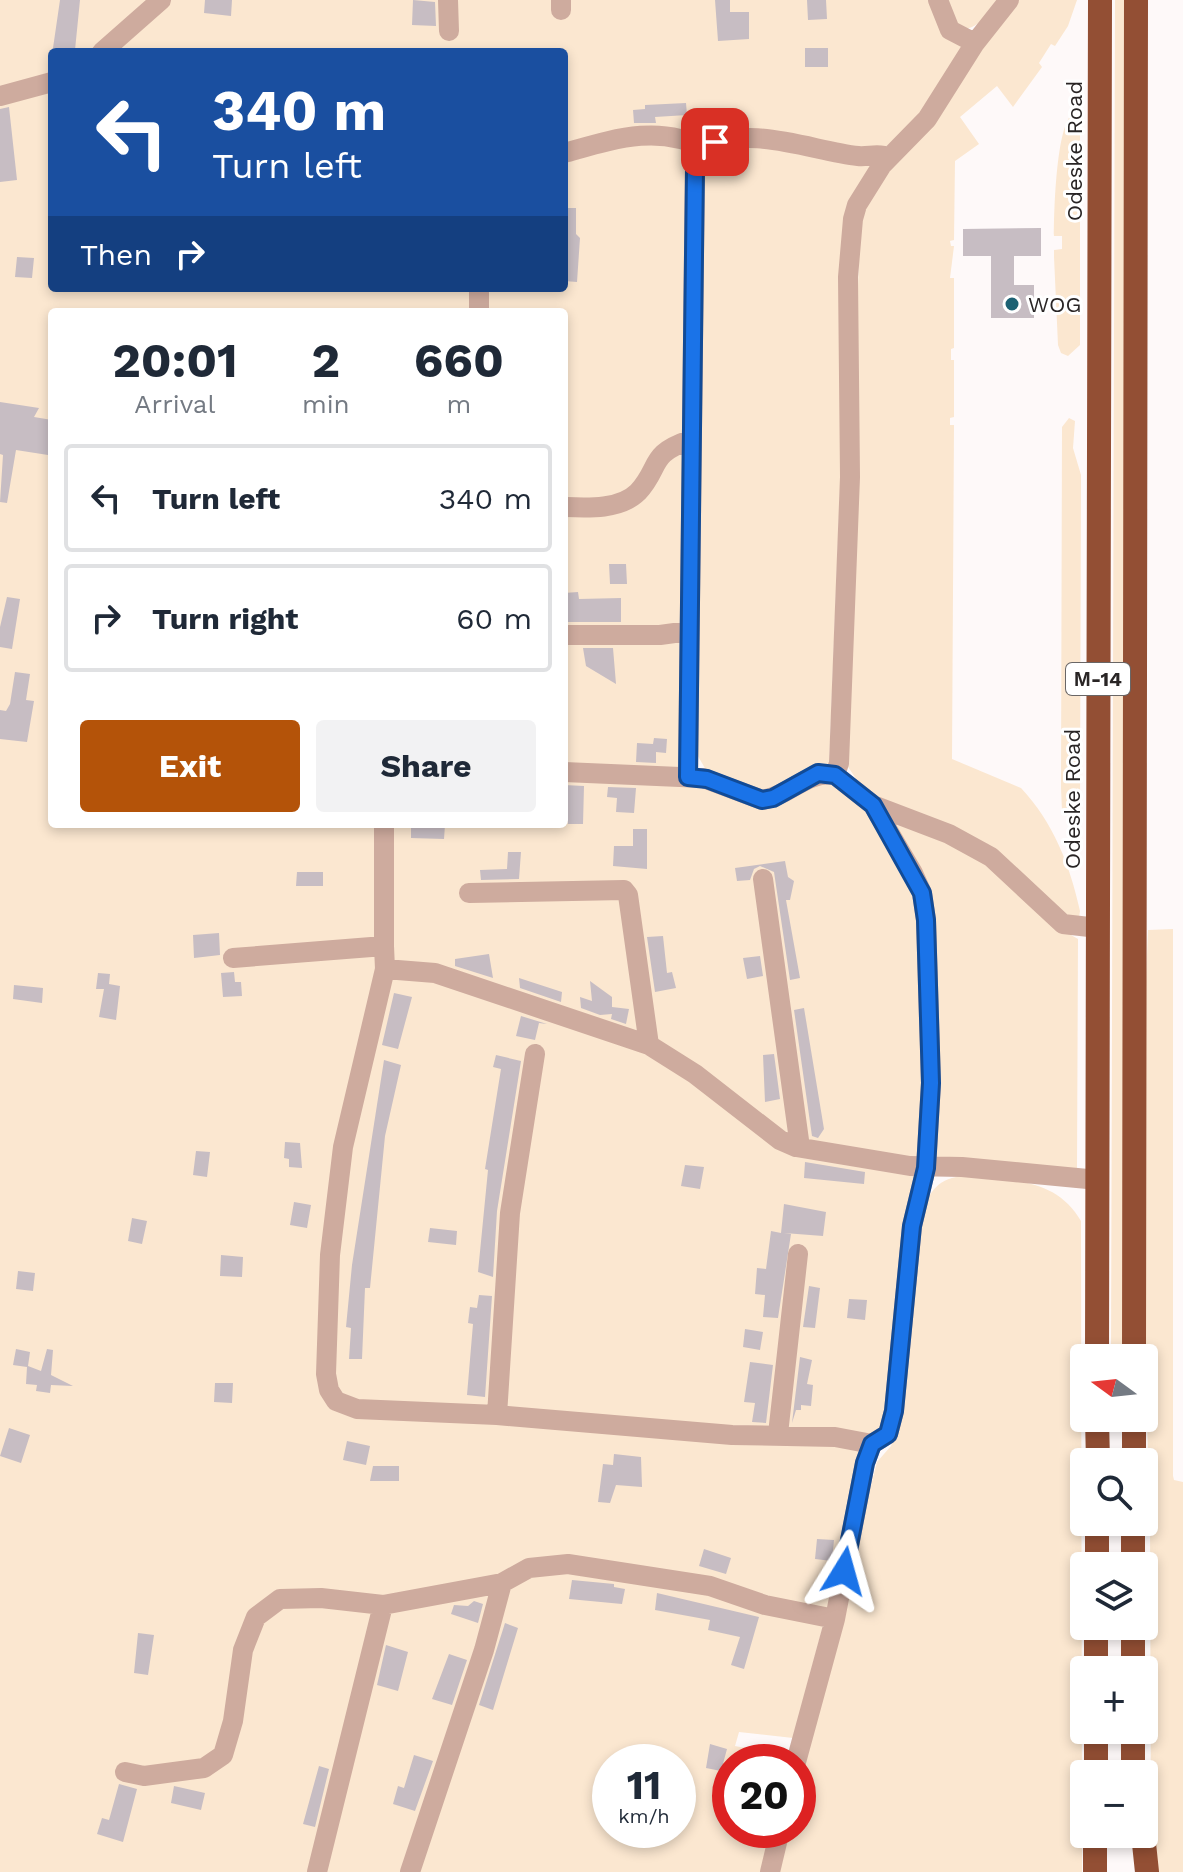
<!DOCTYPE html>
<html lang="en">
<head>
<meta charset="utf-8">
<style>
  :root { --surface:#fff; --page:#f2f2f3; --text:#1f2937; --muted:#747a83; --line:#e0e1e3; --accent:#b45309 }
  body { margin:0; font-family:"Work Sans",sans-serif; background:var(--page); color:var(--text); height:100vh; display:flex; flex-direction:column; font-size:30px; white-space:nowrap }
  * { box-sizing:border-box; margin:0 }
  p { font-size:26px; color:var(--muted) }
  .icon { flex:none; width:44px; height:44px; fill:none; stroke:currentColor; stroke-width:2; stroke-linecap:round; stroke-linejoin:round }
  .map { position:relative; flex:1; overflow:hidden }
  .drawer { position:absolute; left:48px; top:308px; width:520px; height:520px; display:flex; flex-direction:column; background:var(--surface); border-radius:8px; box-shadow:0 4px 12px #0003 }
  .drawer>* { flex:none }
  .banner { position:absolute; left:48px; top:48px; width:520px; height:244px; border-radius:8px; box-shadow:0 4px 12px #0003; background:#1a4fa0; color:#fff; overflow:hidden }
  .needle { width:52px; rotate:285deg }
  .fabs { position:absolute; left:1070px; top:1344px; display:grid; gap:16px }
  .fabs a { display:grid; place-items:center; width:88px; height:88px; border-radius:8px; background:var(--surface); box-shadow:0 4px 12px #0003; font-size:40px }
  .speed { position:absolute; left:592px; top:1744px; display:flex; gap:16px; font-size:40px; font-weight:700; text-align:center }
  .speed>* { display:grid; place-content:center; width:104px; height:104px; border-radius:50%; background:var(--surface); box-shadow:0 4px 12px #0003; line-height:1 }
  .speed small { font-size:20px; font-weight:400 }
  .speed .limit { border:12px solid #d22; background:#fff; color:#111 }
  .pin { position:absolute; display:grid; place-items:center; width:68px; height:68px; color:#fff; margin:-34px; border-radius:16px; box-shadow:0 4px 12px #0006 }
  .me { position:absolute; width:88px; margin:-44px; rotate:8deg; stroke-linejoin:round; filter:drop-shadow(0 0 6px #0008) }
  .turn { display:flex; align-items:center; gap:28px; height:168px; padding:0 32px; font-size:36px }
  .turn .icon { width:104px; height:104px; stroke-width:2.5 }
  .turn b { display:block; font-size:56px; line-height:68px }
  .then { display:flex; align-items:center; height:76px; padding:0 32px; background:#0003; gap:16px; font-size:30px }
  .eta { display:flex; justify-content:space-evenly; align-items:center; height:136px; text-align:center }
  .eta b { font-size:48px; font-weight:700; line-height:56px }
  .action { display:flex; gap:16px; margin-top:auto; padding:16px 32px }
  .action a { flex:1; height:92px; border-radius:8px; background:var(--accent); color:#fff; font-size:32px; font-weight:700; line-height:92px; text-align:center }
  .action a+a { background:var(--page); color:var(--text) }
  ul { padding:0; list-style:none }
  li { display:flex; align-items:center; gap:24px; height:108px; margin:0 16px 12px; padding:0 16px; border:4px solid var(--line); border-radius:8px }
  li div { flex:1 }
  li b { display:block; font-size:30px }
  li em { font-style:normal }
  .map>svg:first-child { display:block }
</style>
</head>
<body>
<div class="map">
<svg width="1183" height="1872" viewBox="0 0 1183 1872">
  <rect width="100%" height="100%" fill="#fef9f9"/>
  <path fill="#fbe7d0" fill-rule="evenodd" d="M0 0H934L966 44 912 127 880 151 779 139 697 152 684 781 734 796 831 778 866 806 917 889 927 1084 890 1417 844 1547 793 1738 739 1732 735 1746 775 1754 784 1762H730V1830H773L762 1872H0ZM52 52H564V288H52ZM52 312H564V824H52ZM610 1762H678V1830H610Z
    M942 0H1003C989 13 978 30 958 30Z
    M1013 0H1077L1068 26 1055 46 1051 44 1039 63 1042 67 1013 107 997 86 960 117 979 144 955 161 954 240 950 241 951 246H954L950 278H954V348L951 349V360H954V417L950 418V425H954L952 759 1021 788C1053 822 1070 865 1080 911L1079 918 1071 920 1008 865 870 799 846 764 860 207Z
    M1115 0H1127L1123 1358H1111Z
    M1074 113 1079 116V126H1073L1072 133 1080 135V345L1068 356 1061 353 1058 345 1054 257V250L1062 249V236H1054C1054 214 1056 121 1074 113Z
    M743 144 884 159 865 186 847 315 829 766 767 795 706 770 691 744 698 185 709 153Z
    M1069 418 1075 421 1073 448 1081 475 1080 808 1079 813 1069 818 1062 811 1061 788 1062 427Z
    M876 810 969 847 1064 931 1078 939 1077 1169 936 1161 929 920Z
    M1173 929V1476L1174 1480 1183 1482V1872H1155L1151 1848 1150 1518 1144 1321 1146 981 1148 930Z
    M965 1176C1009 1180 1056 1177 1081 1221L1082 1872H775L785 1830H798V1772L877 1462 891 1446 904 1407 921 1215C929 1191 939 1177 965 1176Z"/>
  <path fill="#c7bdc3" d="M60 0H80L75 50 53 48Z
    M205 0H232L231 16 204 13Z
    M413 0 435 2 436 26 412 25Z
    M715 0H730V12H749V39L718 41Z
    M807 0H826L827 19 808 20Z
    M805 48H828V67H805Z
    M686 103 687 115 655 117 656 123H634L633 110 645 109V105Z
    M9 107 17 180 0 182V109Z
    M564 208H576V234L580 238 577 282 564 281Z
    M1041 228V256H1014V285H1034V318H991V256H963V229Z
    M17 257 34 258 32 278 15 277Z
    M0 402 39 408 34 417 52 420 48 455 16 450 7 503 0 502 3 455 0 454Z
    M609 564H626L627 584H610Z
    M578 592 579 599 621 598V622H564V593Z
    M7 597 20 599 12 649 0 647V627Z
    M583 648H613L616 684 586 666Z
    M15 672 30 674 26 700 34 701 27 742 0 739V710L6 711 10 704Z
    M654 738 667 739 666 753 656 752V763L636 762 637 743 653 744Z
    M564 785 584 786 583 824H568Z
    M608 787 636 788 634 813 616 812 617 798 607 797Z
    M411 824 445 825 444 839 411 838Z
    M633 829H647V869L613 866 614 846H633Z
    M508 852H521L519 879 481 880 480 870 507 869Z
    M785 861 788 877 794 881 790 900H786L800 978 790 980 774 872 760 866 754 869 750 880 737 881 735 868Z
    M297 872H323V886H296Z
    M219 933 220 955 194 958 193 935Z
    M663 936 667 973 672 972 676 988 655 992 647 937Z
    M489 954 493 978 455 966V959Z
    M760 956 763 976 747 979 743 958Z
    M234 972 235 982H241L242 996 223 997 221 973Z
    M98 973 110 974 109 984 120 986 116 1020 99 1017 104 989H96Z
    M519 978 562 992 561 1002 520 988Z
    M590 981 612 997V1007L629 1009 626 1024 611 1019 612 1014 600 1015 581 1008 580 997 592 1001Z
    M14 985 43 988 42 1003 13 999Z
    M394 993 412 997 398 1049 382 1045Z
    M804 1008 824 1129 818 1138 812 1136 794 1010Z
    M521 1016 547 1024 539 1023 535 1040 516 1036Z
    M774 1054 780 1099 765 1102 763 1055Z
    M496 1055 521 1061 497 1211 493 1277 478 1272 488 1170 485 1169 501 1069 493 1067Z
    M384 1060 401 1065 385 1136 370 1288H365L362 1359H349L351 1328 346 1327 352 1265Z
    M285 1142 300 1143 302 1168 289 1167V1159L284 1158Z
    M196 1151 210 1152 207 1177 193 1175Z
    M805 1162 865 1172 864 1184 804 1178Z
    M685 1165 704 1167 700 1189 681 1186Z
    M294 1202 311 1205 307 1228 290 1225Z
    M784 1204 826 1212 823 1236 784 1233 791 1234 778 1318 763 1317 765 1295 755 1294 757 1268 766 1269 771 1231 781 1233Z
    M132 1218 147 1221 142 1244 128 1241Z
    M430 1228 457 1231 456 1245 428 1242Z
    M221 1255 243 1257 242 1277 220 1276Z
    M18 1271 35 1273 33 1291 16 1289Z
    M809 1286 820 1288 815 1328 803 1327Z
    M479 1295 492 1296 485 1397 467 1395 473 1324 468 1323 470 1307 477 1308Z
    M849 1299 867 1300 865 1320 847 1318Z
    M745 1329 763 1332 760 1350 743 1347Z
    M16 1349 30 1352 28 1366 41 1371 47 1349 53 1350 51 1375 73 1386 51 1385 50 1393 36 1391 37 1385 26 1384 27 1367 13 1365Z
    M800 1357 812 1360 807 1384 813 1385 811 1406 801 1405V1410H796L792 1423Z
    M750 1362 773 1365 766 1423 752 1422 755 1403 744 1402Z
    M215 1383H233L232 1403 214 1402Z
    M9 1428 30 1435 21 1463 0 1456Z
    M347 1441 370 1446 366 1465 343 1460Z
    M614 1454 641 1457 642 1487 616 1485 610 1503 598 1502 603 1464 613 1465Z
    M373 1466H399V1481H370Z
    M817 1539 834 1540 832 1561 815 1559Z
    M704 1549 731 1558 726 1574 699 1566Z
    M572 1580 614 1584V1587L625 1589 622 1604 569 1599Z
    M657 1593 759 1617 744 1669 731 1665 740 1637 708 1630 710 1620 655 1610Z
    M474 1601 483 1604 478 1623 451 1614 454 1605 468 1606Z
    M505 1623 518 1628 493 1710 479 1705Z
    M138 1633 154 1635 148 1675 134 1673Z
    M386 1645 408 1652 398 1691 377 1685Z
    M449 1654 467 1660 452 1705 432 1699Z
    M710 1744 727 1749 721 1771 706 1768Z
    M414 1755 433 1761 415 1811 393 1804 398 1786 404 1788Z
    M319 1766 329 1769 315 1827 303 1824Z
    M119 1784 137 1789 123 1842 97 1834 102 1818 109 1820Z
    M174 1786 205 1793 201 1810 171 1803Z"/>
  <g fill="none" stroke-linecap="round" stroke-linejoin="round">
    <path stroke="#ceab9e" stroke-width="20" d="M448 0 449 31
      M561 0V10
      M938 0 950 30 975 43
      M102 52 161 0
      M0 96 52 82
      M564 153C611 140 659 123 705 149 747 123 812 151 858 156 868 157 879 153 888 157
      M479 312V288
      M564 507C587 508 620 510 638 492 661 467 648 454 690 440
      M564 635H660L689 631
      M564 772 703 778 762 800C790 796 805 771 835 775
      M688 777 695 168 705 149
      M873 805 949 834 991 857 1063 924 1098 928
      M384 824V946
      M763 879 799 1140 796 1147
      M469 893 624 890 628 895 649 1045
      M233 958 384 946 385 969 343 1147 330 1255 326 1374 329 1390 336 1401 357 1409 497 1415 732 1435 835 1437 872 1444
      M385 969 435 973 649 1045 695 1074 780 1140 796 1147 910 1166 962 1167 1098 1180
      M497 1415 510 1213 535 1054
      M778 1434 798 1254
      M796 1762 835 1619 865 1463 872 1444 888 1434 894 1411 912 1226 926 1168 931 1083 926 920 922 893 913 873 873 805 835 775 839 763 850 477 848 277 853 219 857 205 882 165 927 119 975 43 1009 0
      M125 1772 144 1776 204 1768 223 1755 233 1721 243 1650 256 1617 280 1599 321 1598 383 1605 502 1583 529 1568 568 1564 710 1586 765 1605 835 1619
      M317 1872 383 1605
      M410 1872 484 1650 502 1583
      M770 1872 780 1830"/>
    <path stroke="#934f34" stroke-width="24" d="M1097 1358 1100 0
      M1134 1358 1136 0
      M1097 1418 1098 1462
      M1134 1462V1418
      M1097 1566V1522
      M1133 1566V1522
      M1096 1670V1626
      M1133 1670V1626
      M1096 1774V1730
      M1133 1774V1730
      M1143 1834 1147 1872
      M1095 1872V1834"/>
  </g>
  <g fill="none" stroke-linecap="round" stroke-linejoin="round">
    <defs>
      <path id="route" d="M715 142 705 149 695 168 688 777 707 779 762 800 773 798 818 773 835 775 873 805 922 893 926 920 931 1083 926 1168 912 1226 894 1411 888 1434 872 1444 865 1463 844 1571"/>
    </defs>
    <use href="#route" stroke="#114b97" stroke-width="20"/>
    <use href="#route" stroke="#1a73e8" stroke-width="14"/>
  </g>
  <circle fill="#1c6173" stroke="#fff" stroke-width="3" cx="1012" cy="304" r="8"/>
  <g text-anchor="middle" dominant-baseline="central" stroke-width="6" stroke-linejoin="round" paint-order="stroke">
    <rect fill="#fff" stroke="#696666" stroke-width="2" x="1066" y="663" width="64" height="32" rx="6"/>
    <g font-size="20" font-weight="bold" fill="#292525">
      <text x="1098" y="679">М-14</text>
    </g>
    <g font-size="22" fill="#292525" stroke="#fff">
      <text transform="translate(1074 151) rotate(-90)">Odeske Road</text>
      <text transform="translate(1072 799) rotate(-90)">Odeske Road</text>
    </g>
    <g font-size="22" fill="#292525" stroke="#fff" text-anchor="start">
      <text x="1028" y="304">WOG</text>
    </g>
  </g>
</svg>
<div class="fabs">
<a><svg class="needle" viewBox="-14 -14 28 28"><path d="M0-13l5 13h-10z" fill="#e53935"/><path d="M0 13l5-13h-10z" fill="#747a83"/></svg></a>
<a><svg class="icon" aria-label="search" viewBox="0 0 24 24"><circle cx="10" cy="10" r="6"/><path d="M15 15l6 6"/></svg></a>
<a><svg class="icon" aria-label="layers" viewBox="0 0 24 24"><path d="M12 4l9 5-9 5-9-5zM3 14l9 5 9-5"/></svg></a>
<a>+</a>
<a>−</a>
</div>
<div class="speed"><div>11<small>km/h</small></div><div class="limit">20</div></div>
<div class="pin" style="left:715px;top:142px;background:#d93025"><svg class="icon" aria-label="arrive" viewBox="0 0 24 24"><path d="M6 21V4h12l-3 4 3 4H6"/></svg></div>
<svg class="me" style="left:844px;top:1571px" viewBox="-20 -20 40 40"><path d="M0-17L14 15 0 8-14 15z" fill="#1a73e8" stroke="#fff" stroke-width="4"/></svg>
<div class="banner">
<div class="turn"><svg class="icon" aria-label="left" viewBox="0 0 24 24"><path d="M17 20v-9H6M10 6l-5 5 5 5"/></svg><div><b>340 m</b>Turn left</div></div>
<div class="then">Then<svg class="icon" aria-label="right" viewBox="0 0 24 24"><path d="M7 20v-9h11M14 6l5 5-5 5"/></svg></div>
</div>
<section class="drawer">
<div class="eta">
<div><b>20:01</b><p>Arrival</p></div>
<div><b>2</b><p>min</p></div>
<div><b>660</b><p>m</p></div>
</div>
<ul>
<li><svg class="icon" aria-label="left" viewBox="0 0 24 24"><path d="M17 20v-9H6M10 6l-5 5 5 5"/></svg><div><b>Turn left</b></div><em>340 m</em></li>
<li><svg class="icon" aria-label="right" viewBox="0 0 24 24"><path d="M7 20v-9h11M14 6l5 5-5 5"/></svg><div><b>Turn right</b></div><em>60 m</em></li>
</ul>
<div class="action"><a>Exit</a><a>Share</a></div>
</section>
</div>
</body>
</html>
